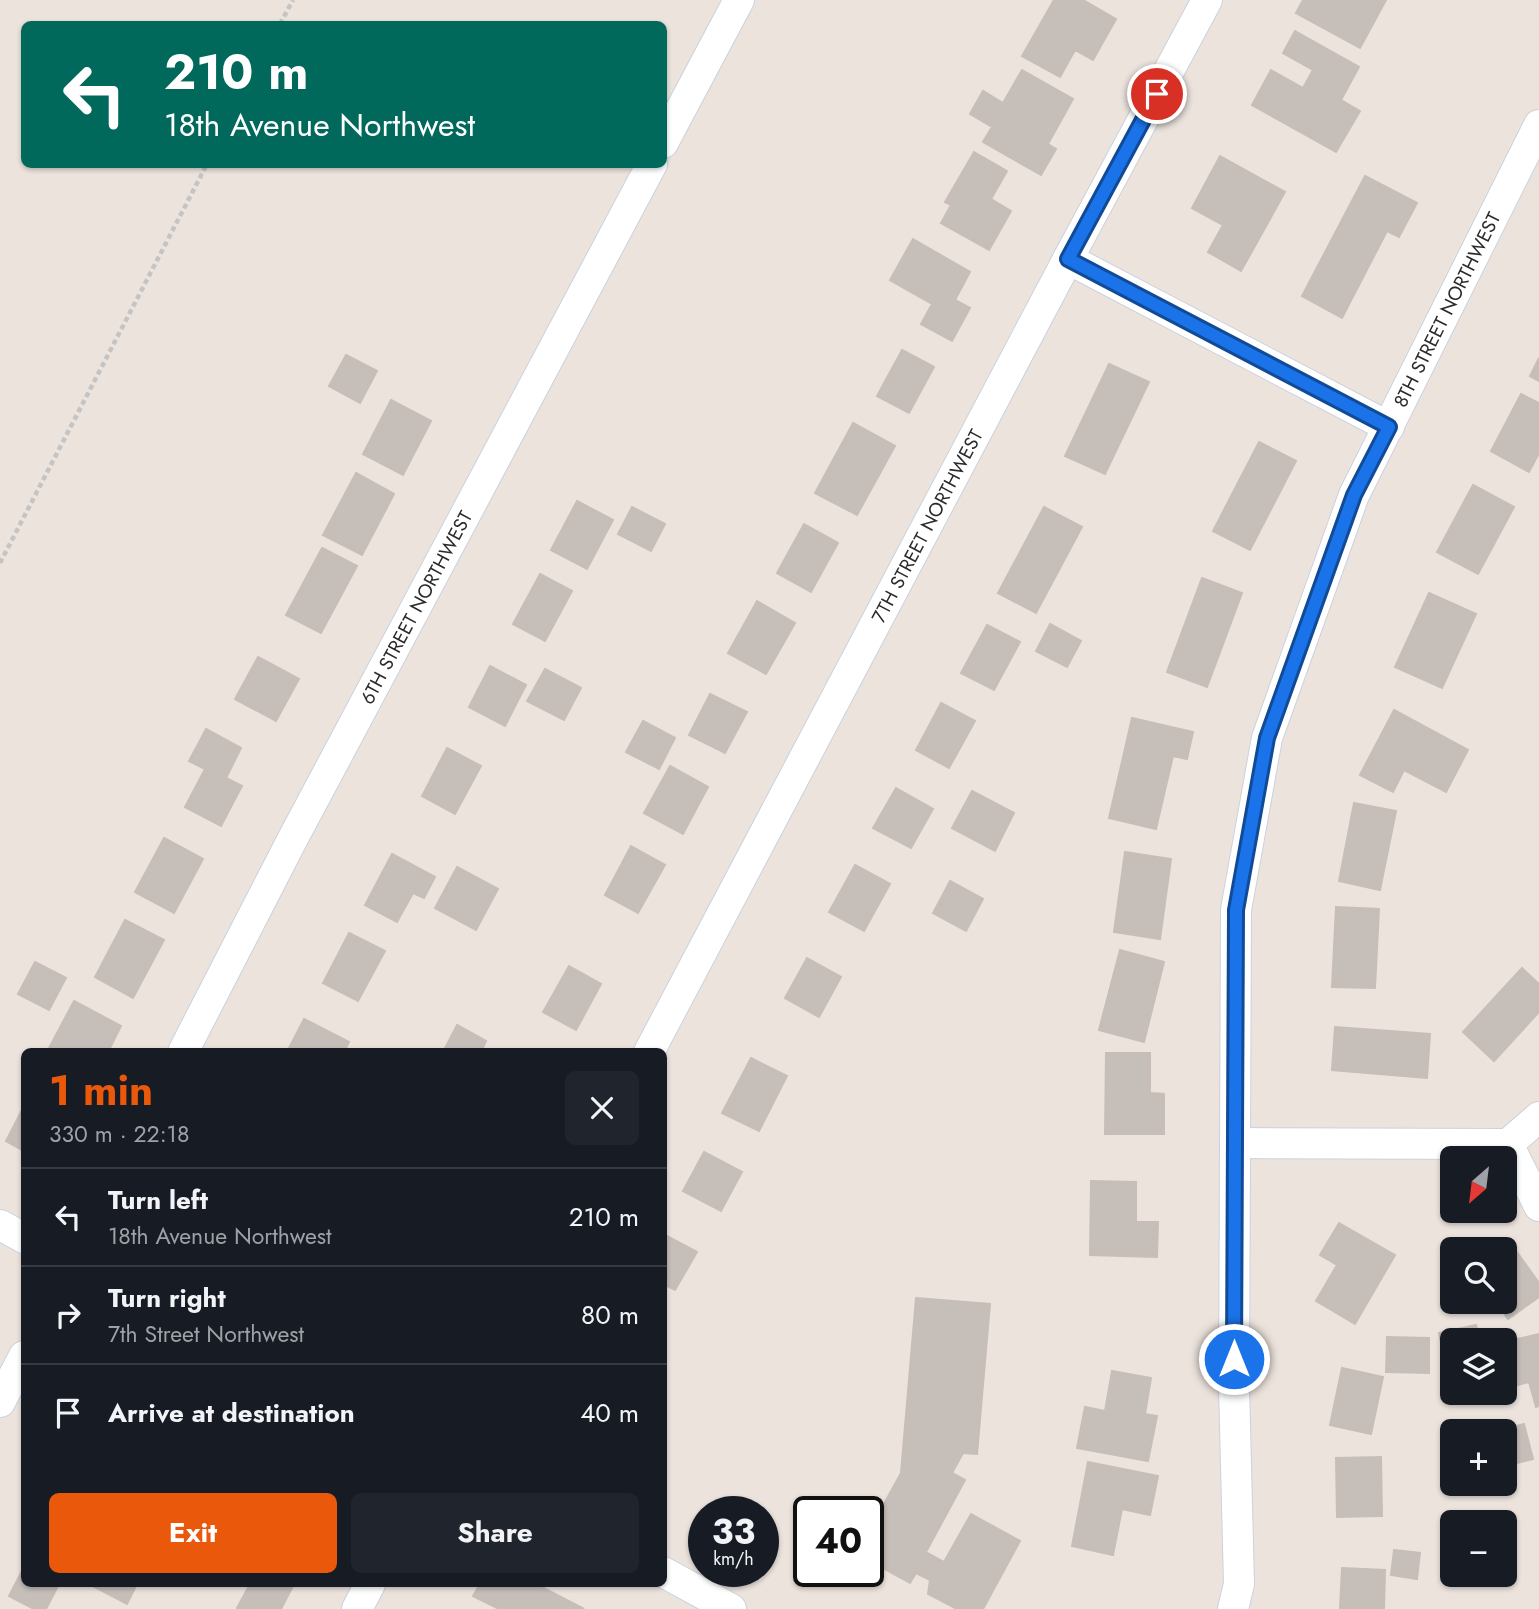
<!DOCTYPE html>
<html lang="en">
<head>
<meta charset="utf-8">
<style>
  :root { --surface:#171b24; --page:#20242c; --text:#f1f3f6; --muted:#9ea1a6; --line:#363941; --accent:#ea580c }
  body { margin:0; font-family:Jost,sans-serif; background:var(--page); color:var(--text); height:100vh; display:flex; flex-direction:column; font-size:26px; white-space:nowrap }
  * { box-sizing:border-box; margin:0 }
  p { font-size:23px; color:var(--muted) }
  .icon { flex:none; width:38px; height:38px; fill:none; stroke:currentColor; stroke-width:2; stroke-linecap:round; stroke-linejoin:round }
  .map { position:relative; flex:1; overflow:hidden }
  .side { position:absolute; left:21px; top:1048px; width:646px; height:539px; display:flex; flex-direction:column; background:var(--surface); border-radius:10px; box-shadow:0 2px 5px #0004 }
  .side>* { flex:none }
  .hud { position:absolute; left:21px; top:21px; width:646px; height:147px; border-radius:10px; box-shadow:0 2px 5px #0004; background:#00695c; color:#fff; overflow:hidden }
  .needle { width:46px; rotate:208deg }
  .fabs { position:absolute; left:1440px; top:1146px; display:grid; gap:14px }
  .fabs a { display:grid; place-items:center; width:77px; height:77px; border-radius:10px; background:var(--surface); box-shadow:0 2px 5px #0004; font-size:35px }
  .speed { position:absolute; left:688px; top:1496px; display:flex; gap:14px; font-size:35px; font-weight:700; text-align:center }
  .speed>* { display:grid; place-content:center; width:91px; height:91px; border-radius:50%; background:var(--surface); box-shadow:0 2px 5px #0004; line-height:1 }
  .speed small { font-size:18px; font-weight:400 }
  .speed .limit { border:4px solid #111; border-radius:10px; background:#fff; color:#111 }
  .pin { position:absolute; display:grid; place-items:center; width:60px; height:60px; color:#fff; margin:-30px; border:4px solid #fff; border-radius:50%; box-shadow:0 2px 7px #0007 }
  .me { position:absolute; width:77px; margin:-38px; rotate:0deg; stroke-linejoin:round; filter:drop-shadow(0 0 5px #0008) }
  .turn { display:flex; align-items:center; gap:24px; height:147px; padding:0 28px; font-size:32px }
  .turn .icon { width:91px; height:91px; stroke-width:2.5 }
  .turn b { display:block; font-size:49px; line-height:60px }
  .round { display:grid; place-items:center; flex:none; width:74px; height:74px; border-radius:10px; background:var(--page) }
  .headline { display:flex; align-items:center; justify-content:space-between; height:119px; padding:0 28px }
  h1 { font-size:42px; font-weight:700; line-height:52px; color:var(--accent) }
  .primary-button { display:flex; gap:14px; margin-top:auto; padding:14px 28px }
  .primary-button a { flex:1; height:80px; border-radius:10px; background:var(--accent); color:#fff; font-size:28px; font-weight:700; line-height:80px; text-align:center }
  .primary-button a+a { background:var(--page); color:var(--text) }
  ul { padding:0; list-style:none }
  li { display:flex; align-items:center; gap:21px; height:98px; padding:0 28px; border-top:2px solid var(--line) }
  li div { flex:1 }
  li b { display:block; font-size:26px }
  li em { font-style:normal }
  .map>svg:first-child { display:block }
</style>
</head>
<body>
<div class="map">
<svg width="1539" height="1609" viewBox="0 0 1539 1609">
  <rect width="100%" height="100%" fill="#ece3dd"/>
  <path fill="#c5beb9" stroke="#c8beb7" stroke-width="2" d="M1054 0H1083L1116 19 1093 60 1075 50 1060 77 1022 56Z
    M1303 0H1386L1360 48 1296 13Z
    M1295 31 1359 67 1341 100 1360 111 1336 152 1252 105 1271 70 1303 88 1313 70 1283 53Z
    M1022 70 1073 99 1048 144 1056 149 1041 175 983 142 992 127 970 114 983 91 1003 103Z
    M974 152 1007 171 991 199 1011 211 989 250 941 223 951 205 945 202Z
    M1220 156 1285 192 1241 271 1208 252 1223 225 1192 208Z
    M1365 176 1417 203 1399 237 1387 231 1342 318 1302 296Z
    M913 239 970 272 955 300 970 308 952 341 921 324 932 304 890 280Z
    M902 350 934 367 909 413 877 396Z
    M346 355 377 371 360 403 329 386Z
    M1539 358V381L1530 376Z
    M1109 364 1149 382 1105 474 1065 456Z
    M1521 394 1539 403V453L1529 472 1491 451Z
    M391 400 431 421 403 475 363 454Z
    M853 423 895 446 857 515 815 493Z
    M1259 442 1296 461 1250 550 1213 531Z
    M356 473 394 494 362 555 323 535Z
    M1473 485 1514 507 1478 574 1437 552Z
    M577 501 613 520 587 569 551 550Z
    M632 507 665 524 651 551 618 534Z
    M1044 507 1082 527 1036 613 998 593Z
    M804 524 838 543 811 592 777 573Z
    M322 548 357 566 321 633 286 615Z
    M540 574 572 591 545 641 513 624Z
    M1202 578 1242 593 1207 687 1167 672Z
    M1429 593 1476 614 1442 688 1395 667Z
    M757 601 795 623 766 674 728 653Z
    M1050 624 1081 641 1067 667 1036 651Z
    M987 625 1020 642 994 690 961 673Z
    M258 657 299 679 276 721 235 699Z
    M490 666 526 685 505 726 469 707Z
    M545 669 581 688 564 720 527 701Z
    M710 694 747 712 725 753 689 735Z
    M941 703 975 721 949 768 916 750Z
    M1394 710 1468 750 1446 792 1404 770 1393 792 1360 775Z
    M1132 718 1193 732 1187 759 1173 756 1156 829 1109 818Z
    M643 721 675 738 659 769 626 752Z
    M206 729 241 748 226 778 242 786 221 826 185 807 205 769 189 761Z
    M447 748 481 766 455 814 422 796Z
    M670 766 708 787 683 834 644 813Z
    M896 788 933 809 911 848 873 828Z
    M972 791 1014 813 995 851 952 828Z
    M1354 803 1396 811 1380 890 1339 881Z
    M164 838 203 859 174 913 135 892Z
    M631 846 665 865 638 913 605 895Z
    M1125 852 1171 859 1160 939 1114 932Z
    M392 854 435 877 424 898 413 893 397 922 365 905Z
    M855 865 890 884 864 931 829 912Z
    M457 867 498 889 476 930 435 908Z
    M950 881 983 899 966 931 933 913Z
    M1336 907 1379 909 1375 988 1332 987Z
    M125 920 164 940 133 998 95 977Z
    M349 933 385 951 358 1001 323 983Z
    M1120 950 1164 962 1144 1042 1099 1030Z
    M807 958 841 977 819 1017 785 998Z
    M35 962 66 978 49 1010 18 994Z
    M569 966 601 984 576 1030 543 1012Z
    M1522 968 1539 984V1012L1494 1061 1463 1032Z
    M74 1001 121 1026 108 1052H47Z
    M304 1019 349 1042 344 1052H287Z
    M457 1025 486 1041 481 1052H443Z
    M1335 1027 1430 1034 1427 1078 1332 1070Z
    M1106 1053H1150V1093L1164 1094V1134H1105Z
    M751 1058 787 1076 759 1131 722 1113Z
    M24 1106V1151L6 1141Z
    M704 1152 742 1172 721 1211 683 1191Z
    M1091 1181 1136 1182V1222H1158L1157 1257 1090 1255Z
    M1339 1223 1395 1255 1355 1324 1316 1301 1337 1265 1320 1255Z
    M663 1234 697 1252 675 1290 663 1284Z
    M1509 1241 1539 1283V1297L1508 1319 1496 1302H1505V1250H1496Z
    M916 1298 990 1304 977 1454 963 1453 952 1473 965 1480 926 1552 944 1562 971 1514 1020 1541 983 1609H957L928 1594 930 1580 916 1573 910 1583 868 1560V1533L901 1473Z
    M1476 1325 1480 1340H1452V1359L1445 1361 1439 1333Z
    M1539 1334V1406L1536 1407 1529 1382 1514 1386 1505 1342Z
    M1387 1337 1429 1338V1373L1386 1372Z
    M1342 1368 1383 1377 1371 1434 1330 1425Z
    M1112 1371 1151 1378 1145 1414 1157 1416 1148 1461 1077 1448 1085 1407 1105 1411Z
    M1524 1424 1533 1459 1505 1466V1432H1494Z
    M1381 1457 1382 1516 1337 1517 1336 1458Z
    M1088 1462 1158 1476 1150 1515 1122 1509 1113 1555 1072 1546Z
    M1394 1550 1420 1553 1417 1579 1391 1575Z
    M24 1567V1584H59L46 1609H34L9 1596Z
    M1342 1568 1385 1570 1384 1609H1340Z
    M89 1584H137L127 1604Z
    M250 1584H294L281 1609H239L237 1608Z
    M480 1584H536L584 1609H499L473 1596Z"/>
  <g fill="none" stroke-linecap="round" stroke-linejoin="round">
    <defs>
      <g id="minor">
        <path d="M663 143 739 0"/>
        <path d="M1068 259 1389 427"/>
        <path id="s1" d="M183 1052 291 842 652 164"/>
        <path id="s2" d="M649 1052 1068 259 1207 0"/>
        <path d="M1235 1143 1508 1144 1539 1117"/>
        <path d="M1508 1144 1539 1206"/>
        <path d="M0 1225 24 1238"/>
        <path d="M0 1402 24 1356"/>
        <path d="M663 1572 731 1609"/>
        <path d="M357 1609 370 1584"/>
        <path id="s3" d="M1233 1609 1239 1584 1234 1386 1236 910 1267 738 1354 495 1539 125"/>
      </g>
    </defs>
    <use href="#minor" stroke="#cbd2dc" stroke-width="32"/>
    <path stroke="#c4c4c4" stroke-width="4.5" stroke-dasharray="5 3.5" stroke-linecap="butt" d="M280 24 293 0
      M0 563 207 164"/>
    <use href="#minor" stroke="#fff" stroke-width="30"/>
  </g>
  <g fill="none" stroke-linecap="round" stroke-linejoin="round">
    <defs>
      <path id="route" d="M1157 94 1068 259 1389 427 1354 495 1267 738 1236 910 1234 1359"/>
    </defs>
    <use href="#route" stroke="#114b97" stroke-width="18"/>
    <use href="#route" stroke="#1a73e8" stroke-width="12"/>
  </g>
  <g text-anchor="middle" dominant-baseline="central" stroke-width="5" stroke-linejoin="round" paint-order="stroke">
    <g font-size="19" fill="#2b2b2b" stroke="#fff">
      <text stroke="none"><textPath href="#s3" startOffset="1340">8TH STREET NORTHWEST</textPath></text>
      <text stroke="none"><textPath href="#s2" startOffset="595">7TH STREET NORTHWEST</textPath></text>
      <text stroke="none"><textPath href="#s1" startOffset="502">6TH STREET NORTHWEST</textPath></text>
    </g>
  </g>
</svg>
<div class="fabs">
<a><svg class="needle" viewBox="-14 -14 28 28"><path d="M0-13l5 13h-10z" fill="#e53935"/><path d="M0 13l5-13h-10z" fill="#9ea1a6"/></svg></a>
<a><svg class="icon" aria-label="search" viewBox="0 0 24 24"><circle cx="10" cy="10" r="6"/><path d="M15 15l6 6"/></svg></a>
<a><svg class="icon" aria-label="layers" viewBox="0 0 24 24"><path d="M12 4l9 5-9 5-9-5zM3 14l9 5 9-5"/></svg></a>
<a>+</a>
<a>−</a>
</div>
<div class="speed"><div>33<small>km/h</small></div><div class="limit">40</div></div>
<div class="pin" style="left:1157px;top:94px;background:#d93025"><svg class="icon" aria-label="arrive" viewBox="0 0 24 24"><path d="M6 21V4h12l-3 4 3 4H6"/></svg></div>
<svg class="me" style="left:1234px;top:1359px" viewBox="-20 -20 40 40"><circle r="17" fill="#1a73e8" stroke="#fff" stroke-width="3"/><path d="M0-11L8 9 0 5-8 9z" fill="#fff"/></svg>
<div class="hud">
<div class="turn"><svg class="icon" aria-label="left" viewBox="0 0 24 24"><path d="M17 20v-9H6M10 6l-5 5 5 5"/></svg><div><b>210 m</b>18th Avenue Northwest</div></div>
</div>
<section class="side">
<div class="headline"><div><h1>1 min</h1><p>330 m · 22:18</p></div><a class="round"><svg class="icon" aria-label="close" viewBox="0 0 24 24"><path d="M6 6l12 12M18 6L6 18"/></svg></a></div>
<ul>
<li><svg class="icon" aria-label="left" viewBox="0 0 24 24"><path d="M17 20v-9H6M10 6l-5 5 5 5"/></svg><div><b>Turn left</b><p>18th Avenue Northwest</p></div><em>210 m</em></li>
<li><svg class="icon" aria-label="right" viewBox="0 0 24 24"><path d="M7 20v-9h11M14 6l5 5-5 5"/></svg><div><b>Turn right</b><p>7th Street Northwest</p></div><em>80 m</em></li>
<li><svg class="icon" aria-label="arrive" viewBox="0 0 24 24"><path d="M6 21V4h12l-3 4 3 4H6"/></svg><div><b>Arrive at destination</b></div><em>40 m</em></li>
</ul>
<div class="primary-button"><a>Exit</a><a>Share</a></div>
</section>
</div>
</body>
</html>
